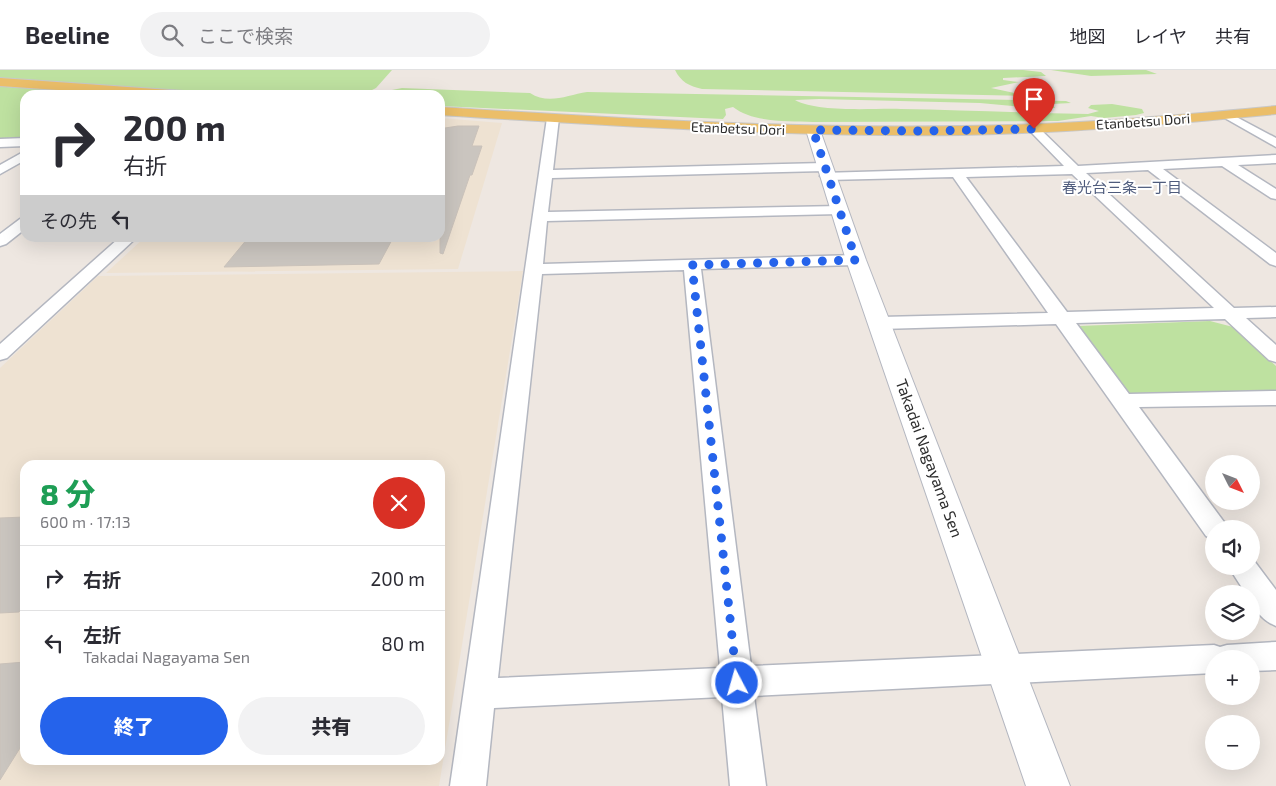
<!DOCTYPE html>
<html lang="ja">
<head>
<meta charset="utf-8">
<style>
  :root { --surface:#fff; --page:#f2f2f3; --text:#2b2b33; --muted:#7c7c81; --line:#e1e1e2; --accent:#2563eb }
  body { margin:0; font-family:"Exo 2","Noto Sans JP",sans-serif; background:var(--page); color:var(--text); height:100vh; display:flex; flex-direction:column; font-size:19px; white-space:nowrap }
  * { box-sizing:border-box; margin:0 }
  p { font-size:16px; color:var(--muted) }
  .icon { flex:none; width:28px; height:28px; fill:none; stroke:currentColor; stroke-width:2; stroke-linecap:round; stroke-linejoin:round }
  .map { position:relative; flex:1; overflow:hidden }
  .drawer { position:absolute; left:20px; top:390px; width:425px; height:305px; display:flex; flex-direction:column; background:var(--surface); border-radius:15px; box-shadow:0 5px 20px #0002 }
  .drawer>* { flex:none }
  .banner { position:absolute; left:20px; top:20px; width:425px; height:152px; border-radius:15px; box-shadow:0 5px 20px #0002; background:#fff; color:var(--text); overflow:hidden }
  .needle { width:32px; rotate:132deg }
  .tools { position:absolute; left:1205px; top:385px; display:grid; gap:10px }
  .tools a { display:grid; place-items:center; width:55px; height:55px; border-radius:50%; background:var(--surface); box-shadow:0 5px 20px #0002; font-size:25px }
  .pin { position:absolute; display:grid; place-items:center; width:42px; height:42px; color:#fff; margin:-51px -21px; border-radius:50% 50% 50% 0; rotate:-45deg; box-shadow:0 0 5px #0007 }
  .pin .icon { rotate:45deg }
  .me { position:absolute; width:55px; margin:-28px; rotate:354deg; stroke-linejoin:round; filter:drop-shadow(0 0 4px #0008) }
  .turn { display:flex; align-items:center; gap:18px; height:105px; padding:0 20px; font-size:22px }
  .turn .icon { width:65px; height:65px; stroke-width:2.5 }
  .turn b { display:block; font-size:35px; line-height:42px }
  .then { display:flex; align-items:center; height:48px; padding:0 20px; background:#0003; gap:10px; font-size:19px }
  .round { display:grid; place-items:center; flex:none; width:52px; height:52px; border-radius:26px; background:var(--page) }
  .headline { display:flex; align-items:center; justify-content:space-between; height:85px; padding:0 20px }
  h1 { font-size:30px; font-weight:800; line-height:38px; color:#1e9e55 }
  .action { display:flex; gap:10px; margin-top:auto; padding:10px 20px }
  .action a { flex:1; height:58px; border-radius:30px; background:var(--accent); color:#fff; font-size:20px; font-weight:800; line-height:58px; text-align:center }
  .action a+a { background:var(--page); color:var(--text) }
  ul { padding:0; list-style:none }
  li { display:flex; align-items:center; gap:15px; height:65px; padding:0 20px; border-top:1px solid var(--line) }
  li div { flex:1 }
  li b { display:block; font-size:19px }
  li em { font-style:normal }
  header { display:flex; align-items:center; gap:30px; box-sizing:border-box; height:70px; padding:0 25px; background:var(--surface); border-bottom:1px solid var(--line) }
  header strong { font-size:24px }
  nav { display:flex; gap:28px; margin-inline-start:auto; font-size:18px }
  .search { width:350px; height:45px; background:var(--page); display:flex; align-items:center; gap:12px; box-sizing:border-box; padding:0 18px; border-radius:28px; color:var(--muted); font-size:19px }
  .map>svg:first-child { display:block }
</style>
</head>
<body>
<header>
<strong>Beeline</strong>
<div class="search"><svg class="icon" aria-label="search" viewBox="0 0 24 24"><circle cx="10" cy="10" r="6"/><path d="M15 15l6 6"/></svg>ここで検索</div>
<nav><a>地図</a><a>レイヤ</a><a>共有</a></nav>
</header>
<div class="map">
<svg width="1276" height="716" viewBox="0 0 1276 716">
  <rect width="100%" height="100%" fill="#eee7e1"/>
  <path fill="#eee2d2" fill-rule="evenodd" d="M440 48 502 53 458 199 106 203 144 168H440Z
    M523 201 439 716H0V298L98 206ZM25 395H440V690H25Z"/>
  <path fill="#bee1a0" d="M0 0H392L376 18 362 25H211L0 11Z
    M675 0H1023L1041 2 1046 6 1003 8V10L1019 12 991 18 1028 26 702 19C689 16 681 12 675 0Z
    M1051 0H1146L1157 4 1091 6Z
    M0 16 148 25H25V72H0Z
    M402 18 530 23C548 35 568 25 587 22L1066 31 1071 33 1052 34 1055 38H1033L980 33 819 29 795 30C819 43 873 38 901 39 963 40 1025 43 1088 44L1099 41 1088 38 1091 35 1112 34 1142 39 1144 43 1136 45 1104 48 1091 46 1058 51 813 52C788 51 754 53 733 37L725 39 726 45 723 49 440 36V25H386L382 22Z
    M1210 251 1233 257 1276 296V322L1127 324 1078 256Z"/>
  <path fill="#cac5bf" stroke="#cac2ba" d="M458 56H479L472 76H482L472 105H470L443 184 440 183V68L445 58Z
    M248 168H393L379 194 224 197Z
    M25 447V533L19 542 0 543V448Z
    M25 592V670L0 710V594Z"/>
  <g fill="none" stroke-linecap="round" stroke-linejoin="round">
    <defs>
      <path id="minor" d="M109 17 114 20C109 26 101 25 94 25Z
        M1227 42 1276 68V77L1223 47 1221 45 1223 43Z
        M553 45 559 48 553 100 824 93 830 97 824 101 552 108 548 142 840 136 845 137 847 140 845 143 840 144 547 151 543 194 856 185 862 187 864 190 862 193 856 195 701 199 751 596 1214 575 1220 577 1227 575 1276 572V600L1251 601V589H1214V603L754 626 766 716H730L722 627 494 638 486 716H450L547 48ZM684 200 720 598 498 608 542 204Z
        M1034 56 1038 57 1078 96 1276 85V93L1238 95 1276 119V129L1271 128 1222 96 1163 99 1276 183V196L1270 194 1148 100 1086 103 1234 238 1276 237V247L1246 248 1276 275V292L1269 290 1225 249 1076 253 1129 324 1276 321V335L1139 337 1224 452 1228 459H1214V469L1206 466 1056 254 881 259 874 257 872 253 874 249 881 247 1048 243 953 107 827 110 820 106 822 103 1064 96 1030 61 1028 59 1030 57ZM1072 104 1214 238 1067 242 966 107Z
        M25 68V76L0 77V69Z
        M25 81V90L0 104V95Z
        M25 148V159L6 174 0 176V164L20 149Z
        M119 168H136L7 288 0 290V274Z
        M1252 488 1276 520V556C1263 551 1251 538 1251 524H1246L1228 496H1251Z"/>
      <path id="tertiary" d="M813 56 818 57 820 60 866 190 1070 716H1026L846 190 806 60 808 57Z"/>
      <path id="primary" d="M0 8 184 21 190 25H131L0 16Z
        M1276 36V44C1171 54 1066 63 961 65 787 67 614 56 440 45V37C614 48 787 59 961 56 1066 55 1171 46 1276 36Z"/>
    </defs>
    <use href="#minor" stroke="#b4b7c0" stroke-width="3"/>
    <use href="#tertiary" stroke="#b4b7c0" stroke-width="2"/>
    <use href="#primary" stroke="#c8c8c8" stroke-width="2"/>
    <use href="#minor" fill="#fff" fill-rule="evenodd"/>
    <use href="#tertiary" fill="#fff" fill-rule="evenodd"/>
    <use href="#primary" fill="#ebbe69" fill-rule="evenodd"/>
  </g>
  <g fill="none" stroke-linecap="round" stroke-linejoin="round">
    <path stroke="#2563eb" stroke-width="9" stroke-dasharray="0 16.2" d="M737 613 692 195 856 190 813 60 920 61 1034 59"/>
  </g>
  <g text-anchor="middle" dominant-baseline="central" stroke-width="4" stroke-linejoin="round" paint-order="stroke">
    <g font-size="14" fill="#2d2d2d" stroke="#fff">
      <text transform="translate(1143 51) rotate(-4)">Etanbetsu Dori</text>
      <text transform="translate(738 58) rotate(2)">Etanbetsu Dori</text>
    </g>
    <g font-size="15" fill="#4f5c7d" stroke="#fff">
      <text x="1122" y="117">春光台三条一丁目</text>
    </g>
    <g font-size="16" fill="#2d2d2d" stroke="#fff">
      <text transform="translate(930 388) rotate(70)">Takadai Nagayama Sen</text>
    </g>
  </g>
</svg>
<div class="tools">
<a><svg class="needle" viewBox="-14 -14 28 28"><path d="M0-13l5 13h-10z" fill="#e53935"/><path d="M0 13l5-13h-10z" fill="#7c7c81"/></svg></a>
<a><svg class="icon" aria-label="sound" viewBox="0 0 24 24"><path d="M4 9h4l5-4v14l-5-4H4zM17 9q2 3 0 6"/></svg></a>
<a><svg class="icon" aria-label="layers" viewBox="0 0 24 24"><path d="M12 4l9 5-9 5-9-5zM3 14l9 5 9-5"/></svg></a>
<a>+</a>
<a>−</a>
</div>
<div class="pin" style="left:1034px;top:59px;background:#d93025"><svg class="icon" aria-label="arrive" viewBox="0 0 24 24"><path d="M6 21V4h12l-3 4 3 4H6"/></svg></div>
<svg class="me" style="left:737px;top:613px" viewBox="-20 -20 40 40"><circle r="17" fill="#2563eb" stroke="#fff" stroke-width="3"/><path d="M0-11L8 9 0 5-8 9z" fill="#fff"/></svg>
<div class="banner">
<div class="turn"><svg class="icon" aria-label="right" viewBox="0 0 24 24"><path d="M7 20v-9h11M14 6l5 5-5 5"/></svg><div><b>200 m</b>右折</div></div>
<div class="then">その先<svg class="icon" aria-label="left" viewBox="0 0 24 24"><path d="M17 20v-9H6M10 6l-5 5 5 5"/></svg></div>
</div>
<section class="drawer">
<div class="headline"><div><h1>8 分</h1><p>600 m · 17:13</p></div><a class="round" style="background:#d93025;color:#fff"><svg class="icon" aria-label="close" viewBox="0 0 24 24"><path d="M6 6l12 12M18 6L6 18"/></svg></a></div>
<ul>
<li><svg class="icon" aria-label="right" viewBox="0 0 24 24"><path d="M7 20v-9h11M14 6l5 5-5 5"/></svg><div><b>右折</b></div><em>200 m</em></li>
<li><svg class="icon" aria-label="left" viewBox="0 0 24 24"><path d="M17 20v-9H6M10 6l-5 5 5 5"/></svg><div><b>左折</b><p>Takadai Nagayama Sen</p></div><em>80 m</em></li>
</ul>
<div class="action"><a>終了</a><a>共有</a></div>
</section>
</div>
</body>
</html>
